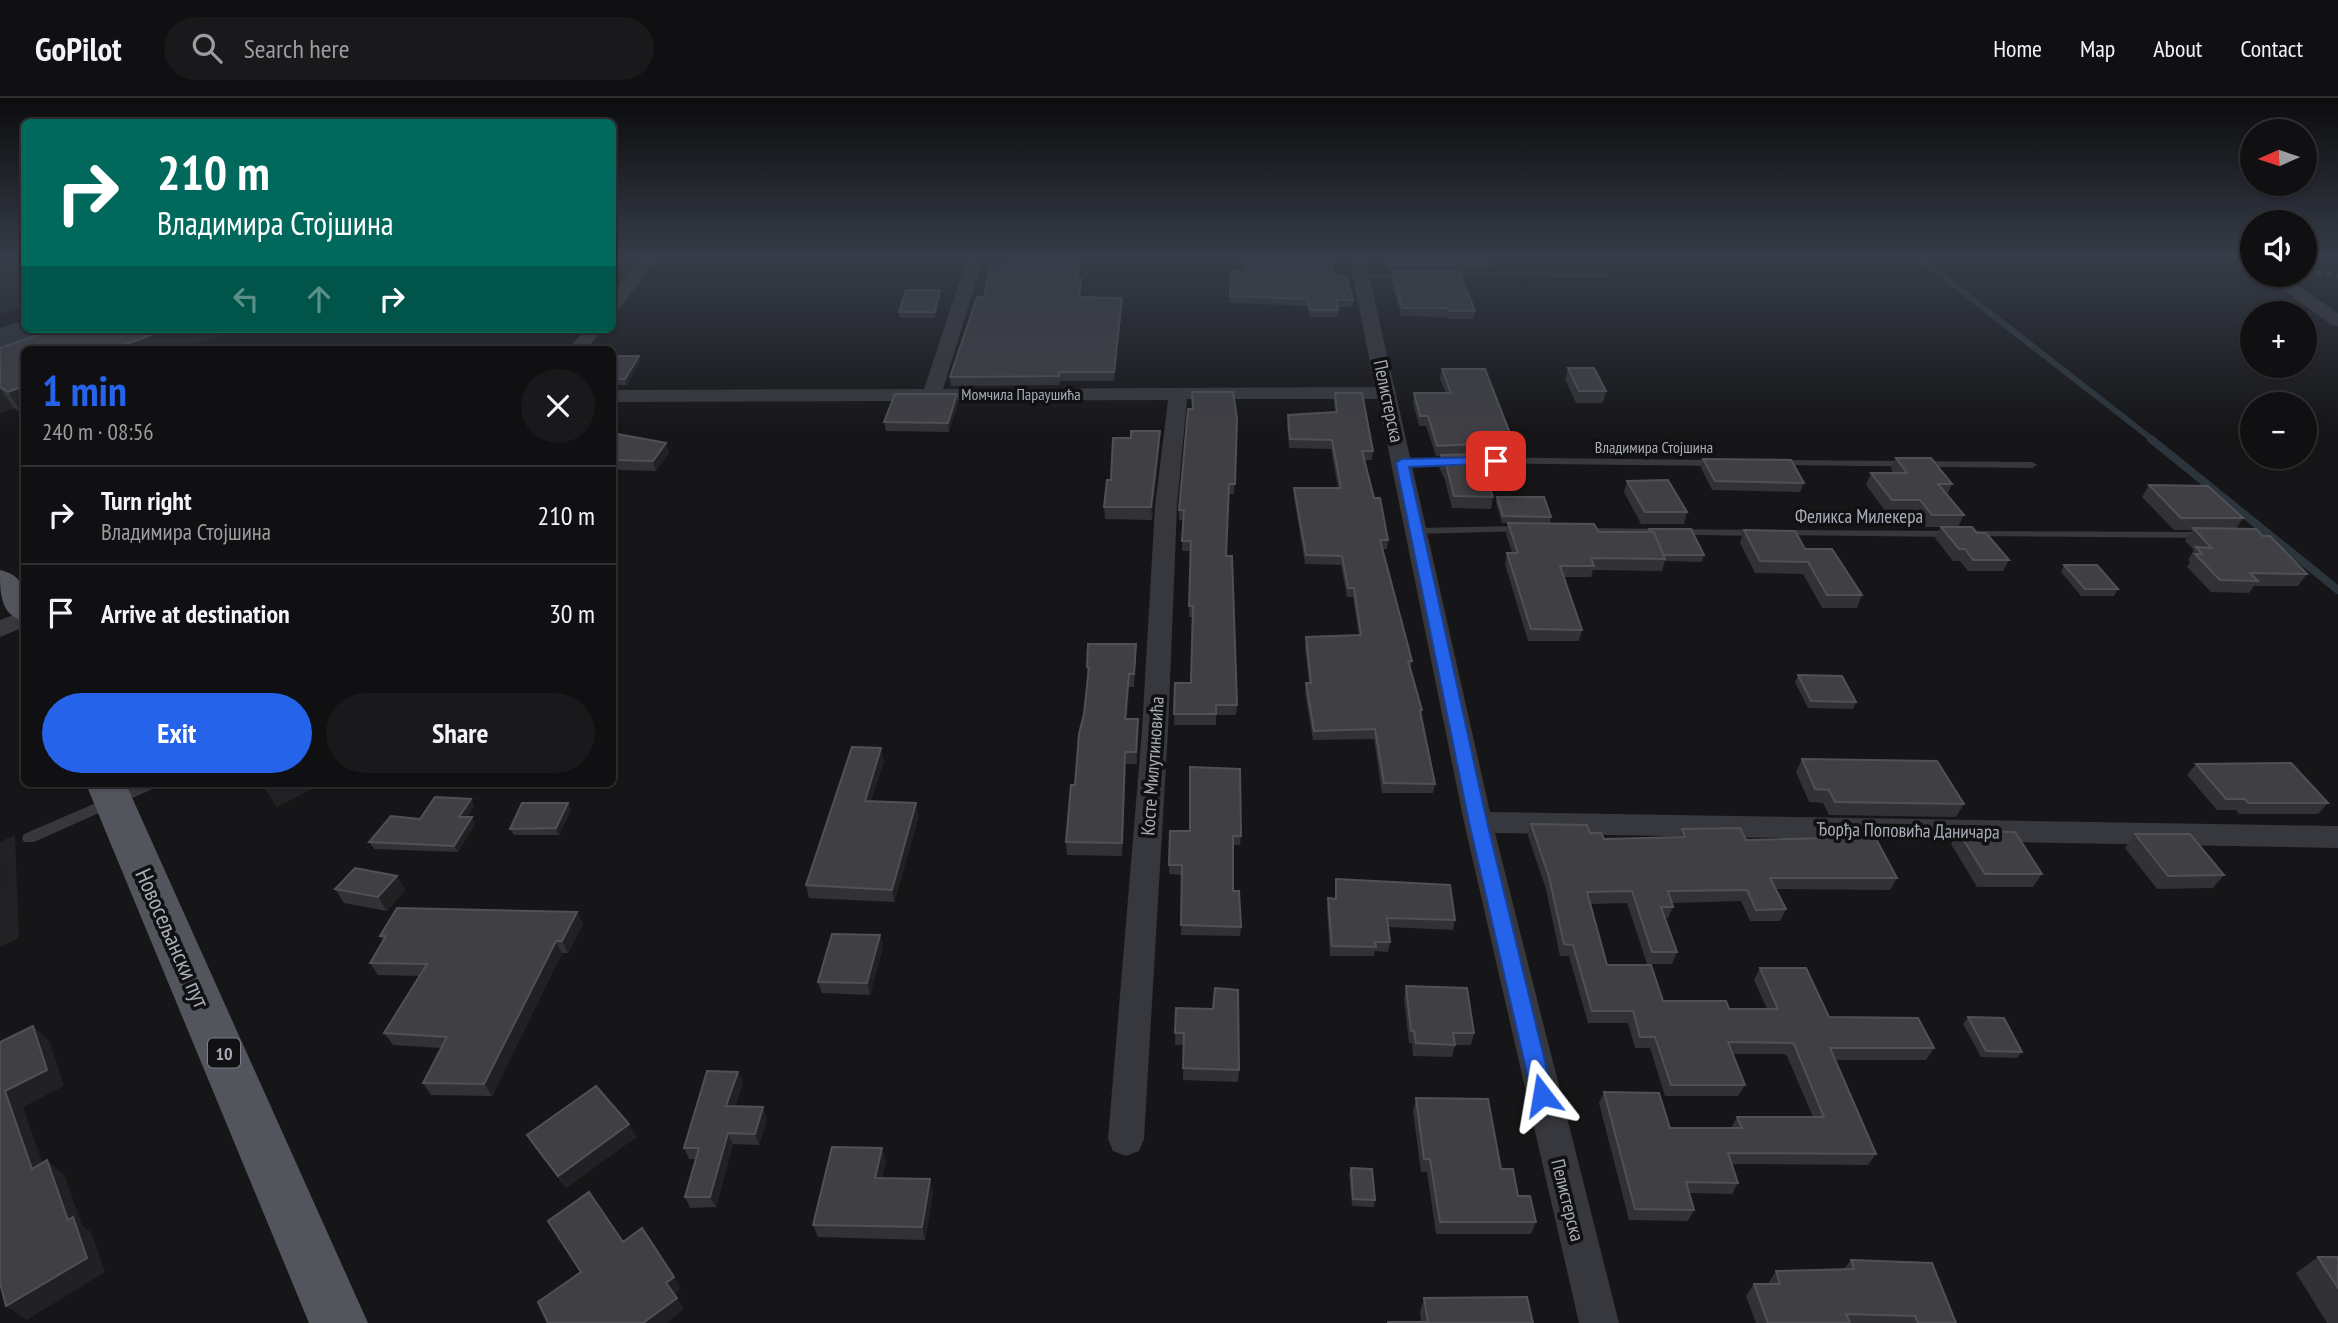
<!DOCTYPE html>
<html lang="en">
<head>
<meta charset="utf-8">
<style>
  :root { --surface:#101012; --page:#19191b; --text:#f1f3f6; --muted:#9c9d9f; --line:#303032; --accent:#2563eb }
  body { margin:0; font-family:"PT Sans Narrow",sans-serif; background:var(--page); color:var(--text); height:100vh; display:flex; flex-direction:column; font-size:26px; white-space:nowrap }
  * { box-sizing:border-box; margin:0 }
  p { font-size:23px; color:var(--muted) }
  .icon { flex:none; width:38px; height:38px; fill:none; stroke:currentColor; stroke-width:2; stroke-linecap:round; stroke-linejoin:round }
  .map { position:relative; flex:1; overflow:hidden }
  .side { position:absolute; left:21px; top:248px; width:595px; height:441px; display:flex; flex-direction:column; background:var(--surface); border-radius:10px; box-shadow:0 2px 5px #0004,0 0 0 2px var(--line) }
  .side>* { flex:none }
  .guide { position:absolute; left:21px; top:21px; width:595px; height:214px; border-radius:10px; box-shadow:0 2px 5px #0004,0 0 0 2px var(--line); background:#00695c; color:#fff; overflow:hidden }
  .needle { width:46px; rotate:267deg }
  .controls { position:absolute; left:2240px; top:21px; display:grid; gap:14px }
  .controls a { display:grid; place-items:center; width:77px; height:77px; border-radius:50%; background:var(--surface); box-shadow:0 2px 5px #0004,0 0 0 2px var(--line); font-size:35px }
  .pin { position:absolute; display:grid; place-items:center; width:60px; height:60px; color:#fff; margin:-30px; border-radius:14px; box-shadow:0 4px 10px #0006 }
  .me { position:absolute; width:77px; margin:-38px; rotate:346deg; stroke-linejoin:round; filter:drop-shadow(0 0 5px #0008) }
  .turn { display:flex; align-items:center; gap:24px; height:147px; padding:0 21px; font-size:32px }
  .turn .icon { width:91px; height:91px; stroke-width:2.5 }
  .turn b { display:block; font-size:49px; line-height:60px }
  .lanes { display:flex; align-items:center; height:66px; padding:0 21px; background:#0003; justify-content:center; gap:35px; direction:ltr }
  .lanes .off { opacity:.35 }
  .round { display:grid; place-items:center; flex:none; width:74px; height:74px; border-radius:37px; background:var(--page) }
  .headline { display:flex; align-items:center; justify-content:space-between; height:119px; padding:0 21px }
  h1 { font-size:42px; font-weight:800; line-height:52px; color:var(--accent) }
  .button { display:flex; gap:14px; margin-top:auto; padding:14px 21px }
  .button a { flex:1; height:80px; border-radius:42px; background:var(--accent); color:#fff; font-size:28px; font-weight:800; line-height:80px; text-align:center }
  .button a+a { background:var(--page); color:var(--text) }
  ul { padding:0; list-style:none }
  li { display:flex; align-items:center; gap:21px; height:98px; padding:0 21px; border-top:2px solid var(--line) }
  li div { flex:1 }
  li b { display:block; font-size:26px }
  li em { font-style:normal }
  header { display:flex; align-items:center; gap:42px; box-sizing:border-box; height:98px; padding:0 35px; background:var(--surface); border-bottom:2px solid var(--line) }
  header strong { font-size:33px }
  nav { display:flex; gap:38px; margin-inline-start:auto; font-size:24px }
  .search { width:490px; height:63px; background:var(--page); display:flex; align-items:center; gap:18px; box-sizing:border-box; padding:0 24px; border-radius:38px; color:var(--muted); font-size:26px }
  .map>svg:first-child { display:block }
</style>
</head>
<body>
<header>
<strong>GoPilot</strong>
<div class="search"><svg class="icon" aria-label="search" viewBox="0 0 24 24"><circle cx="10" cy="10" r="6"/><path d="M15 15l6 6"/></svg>Search here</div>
<nav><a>Home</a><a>Map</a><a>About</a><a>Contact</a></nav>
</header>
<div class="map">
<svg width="2338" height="1225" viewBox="0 0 2338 1225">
  <rect width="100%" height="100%" fill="#161618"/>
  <path fill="#222225" d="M0 159H24V208L0 216Z
    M262 686H322L277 709Z
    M15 737 19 840 0 849V744Z"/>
  <path fill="#1c231d" d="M24 230V231H106L24 252 0 270V239Z"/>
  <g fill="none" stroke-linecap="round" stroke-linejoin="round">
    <path stroke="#2c353c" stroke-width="6" d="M1918 159 2153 342"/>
    <path stroke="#2c353c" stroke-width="8" d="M2151 341 2338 492"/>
    <path fill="#2c353c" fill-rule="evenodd" d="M24 222V231H46L41 238 0 251V230Z"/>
    <path fill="#37383d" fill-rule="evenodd" d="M1406 174H1409V178L1361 182 1357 180 1361 178Z
      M1442 174 1606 175 1610 177 1606 179 1445 178H1442Z
      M1472 359 1716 362 1721 365 1716 368 1472 365 1402 368 1397 365 1402 362Z
      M1777 362 2032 364 2037 367 2032 370 1774 367 1772 365Z
      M1521 428 1526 431 1525 433 1416 436 1411 433 1416 430Z
      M1585 430 1759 432 1764 435 1759 438 1581 435V431Z
      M1781 432 1955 433 1960 436 1955 439 1777 437 1776 435Z
      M1973 433 2203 434 2208 437 2203 440 1969 438 1968 436Z
      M140 686H159L157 689 34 744H24L22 740 24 736Z"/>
    <path fill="#37383d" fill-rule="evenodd" d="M642 159H659L618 212 612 213V196Z
      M974 159 982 164 943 291 1375 289 1349 159H1365L1490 714 2338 728V750L1495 735 1619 1225H1579L1464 724 1378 301H1187L1177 408 1168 633 1144 1041 1139 1053 1126 1058 1113 1053 1108 1041 1142 633 1155 408 1168 302 612 304V292L924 291 966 164Z
      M2263 177H2282L2338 215V228L2332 227Z
      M585 231H603L586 252H568Z
      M24 513V529L0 539V522Z"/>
    <path fill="#53555c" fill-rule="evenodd" d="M0 472C29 479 24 498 24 523 0 517 0 495 0 472Z
      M86 686H126L368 1225H309Z"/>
    <path stroke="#4a4c52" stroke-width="3.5" stroke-dasharray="6 4.5" stroke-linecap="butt" d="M2233 159 2252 163
      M2305 172 2338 178"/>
  </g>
  <path fill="#323236" d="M661 159H711L710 161 661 160Z
    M1007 159H1083V164L1079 181 1081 190 1080 199 1122 200V209L1114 283H1060L1059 287 951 288 950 279 984 199 1006 169Z
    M1241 159H1331L1334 178 1353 202 1352 209H1338V219H1310L1308 208 1230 205 1231 173H1245Z
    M1442 159H1487L1490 166 1489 172 1389 173 1387 168 1388 162 1443 161Z
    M1392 173 1475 213 1474 221H1448L1447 219 1401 218 1391 182Z
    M940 192 941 197 935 220H900L899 214Z
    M55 231H232V232L178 252H24L22 315 14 310 0 315V250Z
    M612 258 640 263 627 287H612Z
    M1568 270 1606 293 1603 305H1576L1565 281Z
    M1442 271 1513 343 1511 353H1472V356L1493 399 1491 411 1452 410 1445 382 1439 369 1441 358H1436L1426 328H1419L1413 305 1414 295H1446L1440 281Z
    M1192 294 1237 320 1234 396H1229L1226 458 1237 607 1236 617H1216V627H1174L1175 585H1191L1193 519H1189L1190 453H1182L1184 422H1179V412L1192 311Z
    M1335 295 1373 353 1372 362H1364L1374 400 1388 442 1387 451H1382L1412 563 1410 573 1422 612 1421 619 1435 686 1433 695H1382L1374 641 1313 642 1305 595 1306 585H1309L1305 549 1306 539 1359 537 1353 499H1347L1341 467 1305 466 1294 399V390H1338L1331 351 1289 350 1287 326 1288 317 1335 314 1334 304Z
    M957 296 958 306 949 334 886 333 884 324Z
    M1160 333V345L1152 422 1105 421 1104 409 1111 382 1131 340Z
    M612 335 666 345 669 355 656 373 622 372 612 370Z
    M1896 360 1952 386 1947 397 1964 417 1958 429 1977 435 2009 462 2003 473H1968L1960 463H1953L1935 440 1941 429H1926L1914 414H1886L1866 387 1871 375H1893L1891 371Z
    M1703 361 1804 385 1800 394 1712 392 1701 370Z
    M1627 383 1687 414 1684 426H1641L1624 394Z
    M2149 387 2243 420 2236 431 2307 476 2298 488H2254L2249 495 2211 494 2187 469 2190 464 2188 462 2194 452 2185 443 2192 432H2174L2142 399Z
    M1497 399 1551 419 1550 425 1599 434H1648L1649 431 1704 457 1702 464 1665 463 1662 473 1593 472 1591 479H1564L1582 532 1579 543H1528L1505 466 1507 455H1512L1506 436 1508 425H1502L1496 405Z
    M1744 432 1805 451 1862 497 1857 510H1822L1803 476 1755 475 1740 445Z
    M2064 467 2118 491 2114 498H2081L2061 474Z
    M1136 558 1134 589H1129L1127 621 1138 633 1137 666H1126L1122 758 1067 757 1066 744 1075 687 1088 581 1087 569Z
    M1798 577 1856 604 1853 611 1808 610 1795 584Z
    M1802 661 1964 706 1956 719 1829 717 1823 705 1809 704 1796 674Z
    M884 663 871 703 919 718 894 804 809 800 806 787Z
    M2196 666 2328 705 2318 716H2239L2236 712H2217L2187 677Z
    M471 701 474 708 467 719 475 726 458 754 374 751 369 744 420 721Z
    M568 705 571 712 559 737H514L510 731Z
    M1531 726 1590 735 1604 741 1679 739 1682 731 1746 742 1897 780 1890 792 1776 791 1786 811 1780 823H1750L1741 803 1672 805 1673 809 1668 820H1665L1677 854 1672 866H1647L1627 805 1591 806 1607 867 1663 903 1729 911H1767L1754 882 1760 870 1829 919 1934 950 1926 962H1835L1876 1056 1868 1067 1732 1066 1738 1085 1732 1096 1689 1095 1694 1112 1688 1123 1629 1122 1599 1005 1604 994 1670 1030H1731L1737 1019H1813L1787 958 1784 956H1733L1745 987 1738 998H1665L1650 950H1635L1628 925H1588L1569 858H1560L1546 791 1528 738Z
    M1170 733H1190L1241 738 1240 747H1233V793L1241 829 1240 838 1181 837 1182 777 1169 776Z
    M1958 733 2042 776 2033 789H1977L1951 746Z
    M2135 736 2224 777 2213 790 2157 791 2125 750Z
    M397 778 405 792 387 813 344 805 335 791Z
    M1336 781 1455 822 1453 832 1388 829 1390 844 1388 854 1375 853 1374 858H1330L1327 810 1328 800 1335 801Z
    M577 814 583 826 568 855H562L492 998 431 997 423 985 441 950 393 947 384 935 420 878 378 877 370 865 383 843 380 838Z
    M880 837 883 849 870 897 822 895 818 884Z
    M1406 888 1474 935 1471 947H1455L1452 959 1413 958 1412 945H1409L1404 901Z
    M1176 910 1239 972 1238 984 1183 982 1184 947H1175Z
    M1968 919 2022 954 2017 960 1981 959 1963 926Z
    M738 974 743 985 735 1009 767 1020 759 1047 733 1046 716 1109 690 1110 685 1099 696 1061H689L684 1050Z
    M1416 1000 1501 1071 1536 1124 1531 1136H1436L1427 1074H1421L1413 1013Z
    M629 1026 636 1039 566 1090 535 1050 527 1037Z
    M882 1050 886 1063 882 1080 933 1094 925 1142 818 1139 813 1127Z
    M1351 1070 1375 1102 1374 1109 1352 1108 1349 1076Z
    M2318 1159H2338V1225H2327L2296 1175Z
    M1851 1162 1956 1225H1756L1746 1198 1754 1186H1768L1776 1173 1844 1171Z
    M1424 1200 1533 1225 1421 1224 1420 1214Z"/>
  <path fill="#212124" d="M1082 159H1083V164L1077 190 1076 181Z
    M940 192 941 197 935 220V214Z
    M1122 200V209L1114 283V274Z
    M168 231H232V232L178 252H117L115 250Z
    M639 258 640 263 627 287 625 281Z
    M24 288V314L22 315 8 294Z
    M0 290 14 310 0 315Z
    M957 296 958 306 949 334 948 325Z
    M1160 333V345L1152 422 1151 409Z
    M666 345 669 355 656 373 653 363Z
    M1129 576V589L1126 633 1125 621Z
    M1138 621V633L1137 666 1136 654Z
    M881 650 884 663 867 716 865 703Z
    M1125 654 1126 666 1122 758V745Z
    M471 701 474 708 462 726 459 719Z
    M568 705 571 712 559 737 556 730Z
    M916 705 919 718 894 804 892 792Z
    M472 719 475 726 458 754 454 748Z
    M0 752 13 787 0 793Z
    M397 778 405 792 387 813 378 799Z
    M577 814 583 826 568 855 562 843Z
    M880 837 883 849 870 897 867 885Z
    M556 843 562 855 492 998 484 986Z
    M33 928 50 944 64 988 23 1009 50 1086 32 1071 5 993Z
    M738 974 743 985 731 1020 726 1008Z
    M763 1009 767 1020 759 1047 755 1036Z
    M629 1026 636 1039 566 1090 558 1078Z
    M728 1035 733 1046 716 1109 710 1099Z
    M882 1050 886 1063 879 1092 875 1080Z
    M47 1062 65 1078 82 1127 91 1134 105 1174 27 1222 6 1208 68 1122Z
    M930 1081 933 1094 925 1142 922 1129Z
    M674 1179 681 1191 673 1197 666 1185Z
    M677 1200 684 1211 666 1225H643Z"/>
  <path fill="#3f3f44" stroke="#4f5156" stroke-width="2" d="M1007 159H1082L1076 181H1081L1079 199 1122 200 1114 274H1059V278L950 279 977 199H984L990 169H1006Z
    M1243 159H1331L1334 178H1346L1353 202H1336L1338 212H1310L1308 201 1230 198 1231 173H1247Z
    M1446 159H1487L1490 166 1389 167 1388 162 1446 161Z
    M1392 173H1459L1475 213H1449L1448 210H1402Z
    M906 192H940L935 214H899Z
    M55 231H168L115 250 120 252H24V288L8 294 0 289V250Z
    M612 258H639L625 281H612Z
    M1568 270H1594L1606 293H1579Z
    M1442 271H1485L1513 343 1472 342 1474 346 1437 348 1428 318H1420L1414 295H1451Z
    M1192 294H1233L1237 320 1235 386H1229L1226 458H1232L1237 607H1216V616H1174L1175 585H1191L1193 508H1189L1191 443H1182L1184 412H1179L1188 311H1193Z
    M1335 295H1362L1373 353H1362L1374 400H1380L1388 442H1380L1412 563H1408L1422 612 1420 613 1435 686 1384 685 1375 631 1314 633 1306 585H1311L1306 539 1361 537 1354 490H1348L1342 458 1306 457 1294 390H1341L1332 342 1290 341 1288 317 1337 314Z
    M895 296H957L948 325 884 324Z
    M1131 333H1160L1151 409H1104L1107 382H1111L1113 340H1131Z
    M612 335 666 345 653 363 619 362 612 361Z
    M1478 356 1493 399 1454 398 1447 370 1441 357Z
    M1896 360H1931L1952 386H1938L1964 417H1932L1920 402H1892L1871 375H1907Z
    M1703 361 1791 362 1804 385 1715 383Z
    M1668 382 1687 414H1645L1627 383Z
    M2149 387 2208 388 2243 420H2181Z
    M1497 399H1544L1551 419 1503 418Z
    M1508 425 1594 426 1599 434H1654L1665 461 1591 460 1594 468H1560L1582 532 1531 531 1507 455H1518Z
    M1941 429H1972L1977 435H1986L2009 462H1973L1965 451H1959Z
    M2193 430 2256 431 2263 438H2270L2307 476 2250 475 2258 483 2220 482 2195 456H2202L2196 449 2212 450Z
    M1649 431H1691L1704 457H1663L1654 434H1651Z
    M1744 432 1795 433 1805 451H1832L1862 497H1827L1808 464 1760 463Z
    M2064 467H2097L2118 491H2085Z
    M1088 546H1136L1134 576H1129L1125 621H1138L1136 654H1125L1122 745 1066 744 1071 687H1075L1079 636 1084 616 1089 569H1087Z
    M1798 577 1842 578 1856 604 1811 603Z
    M852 649 881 650 865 703 916 705 892 792 806 787Z
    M1802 661 1937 663 1964 706 1835 704 1829 692 1815 691Z
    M2291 665 2328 705H2248L2245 701H2226L2196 666Z
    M1190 669 1240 671 1241 738H1233V793H1239L1241 829 1181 827 1182 767H1169L1170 733H1190Z
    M435 699 471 701 459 719H472L454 748 369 744 391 718 420 721Z
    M522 705H568L556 730 510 731Z
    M1531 726 1587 727 1590 735H1601L1604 741 1685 739 1682 731 1740 730 1746 742 1875 739 1897 780H1770L1786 811 1756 812 1747 792 1668 793 1673 809H1661L1677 854H1652L1632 793 1587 794 1607 867H1651L1663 903H1726L1729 911H1778L1760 870H1806L1829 919 1918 920 1934 950H1830L1876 1056 1728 1055 1738 1085 1686 1084 1694 1112 1635 1111 1604 994 1659 995 1670 1030H1742L1737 1019H1824L1794 946 1791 945 1728 944 1745 987H1671L1655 939H1640L1633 913H1592L1573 847 1564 846 1549 779Z
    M1958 733 2015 734 2042 776H1985Z
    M2135 736H2190L2224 777 2168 778Z
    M355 770 397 778 378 799 335 791Z
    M1336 781 1450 787 1455 822 1387 820 1390 844H1375L1376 849 1332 848 1328 800 1336 801Z
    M397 810 577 814 562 843H556L484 986 423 985 447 939 384 935 427 866 370 865 386 838H380Z
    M832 836 880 837 867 885 818 884Z
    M1406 888 1467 890 1474 935H1453L1455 947 1416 945 1414 933H1411Z
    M1215 890 1238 892 1239 972 1183 970 1184 935H1175L1176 910 1213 911Z
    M1968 919 2004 920 2022 954 1986 953Z
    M33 928 47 972 5 993 32 1071 47 1062 68 1122 73 1119 87 1160 6 1208 0 1185V944Z
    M707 973 738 974 726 1008 763 1009 755 1036 728 1035 710 1099H685L699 1050H684Z
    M596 988 629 1026 558 1078 527 1037Z
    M1416 1000 1488 1001 1501 1071H1513L1518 1098H1530L1536 1124H1440L1430 1061H1424Z
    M832 1049 882 1050 875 1080 930 1081 922 1129 813 1127Z
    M1351 1070 1372 1071 1375 1102 1353 1101Z
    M589 1094 623 1144 642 1130 674 1179 666 1185 677 1200 643 1225H548L538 1204 581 1174 548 1123Z
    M2318 1159H2338V1190Z
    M1851 1162 1932 1165 1956 1225H1918L1915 1218 1846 1216 1850 1225H1768L1754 1186H1780L1776 1173 1854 1171Z
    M1527 1199 1533 1225H1388V1224H1428L1424 1200Z"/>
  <linearGradient id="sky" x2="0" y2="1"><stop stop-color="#0c0c0d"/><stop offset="0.48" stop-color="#363c48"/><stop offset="1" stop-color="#363c48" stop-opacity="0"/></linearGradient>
  <rect width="2338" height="331" fill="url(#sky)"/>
  <path fill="#2563eb" stroke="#184099" stroke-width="2" d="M1496 359 1501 360V365L1409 369 1487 724 1553 997 1550 1003 1542 1006 1535 1003 1532 997 1469 724 1396 365 1402 361Z"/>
  <g text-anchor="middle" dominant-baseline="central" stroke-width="7" stroke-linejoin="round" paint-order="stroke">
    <g font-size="16" fill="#a8adb8" stroke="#111113">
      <text x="1021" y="296">Момчила Параушића</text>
      <text x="1654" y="349">Владимира Стојшина</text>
    </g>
    <rect fill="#111113" stroke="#7b7e86" stroke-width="2" x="208" y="940.5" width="32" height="29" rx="5"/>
    <g font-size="18" font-weight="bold" fill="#a8adb8">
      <text x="224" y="955">10</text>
    </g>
    <g font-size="19" fill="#a8adb8" stroke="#111113">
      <text transform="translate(1389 303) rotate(78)">Пелистерска</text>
      <text x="1859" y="418">Феликса Милекера</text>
      <text transform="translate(1152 668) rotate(-86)">Косте Милутиновића</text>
      <text transform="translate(1908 732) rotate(1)">Ђорђа Поповића Даничара</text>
      <text transform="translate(1568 1102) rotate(76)">Пелистерска</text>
    </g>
    <g font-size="23" fill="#a8adb8" stroke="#111113">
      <text transform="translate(173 840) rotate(66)">Новосељански пут</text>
    </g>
  </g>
</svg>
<div class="controls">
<a><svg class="needle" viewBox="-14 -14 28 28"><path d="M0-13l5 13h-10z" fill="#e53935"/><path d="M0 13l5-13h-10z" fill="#9c9d9f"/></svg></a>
<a><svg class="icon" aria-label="sound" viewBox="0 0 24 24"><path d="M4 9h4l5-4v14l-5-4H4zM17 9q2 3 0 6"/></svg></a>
<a>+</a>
<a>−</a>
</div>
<div class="pin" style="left:1496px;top:363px;background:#d93025"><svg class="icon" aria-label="arrive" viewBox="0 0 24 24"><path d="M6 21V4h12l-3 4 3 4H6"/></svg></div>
<svg class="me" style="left:1542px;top:997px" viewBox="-20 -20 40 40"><path d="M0-17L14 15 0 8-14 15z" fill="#2563eb" stroke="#fff" stroke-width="4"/></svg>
<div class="guide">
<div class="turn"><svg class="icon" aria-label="right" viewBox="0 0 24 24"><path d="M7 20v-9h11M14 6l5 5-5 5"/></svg><div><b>210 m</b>Владимира Стојшина</div></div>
<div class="lanes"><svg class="icon off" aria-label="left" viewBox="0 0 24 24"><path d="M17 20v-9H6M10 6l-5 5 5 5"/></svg><svg class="icon off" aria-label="ahead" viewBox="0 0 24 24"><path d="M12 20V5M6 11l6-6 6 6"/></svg><svg class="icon" aria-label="right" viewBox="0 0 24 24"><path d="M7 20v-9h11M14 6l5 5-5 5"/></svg></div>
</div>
<section class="side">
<div class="headline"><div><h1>1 min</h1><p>240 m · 08:56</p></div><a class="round"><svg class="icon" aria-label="close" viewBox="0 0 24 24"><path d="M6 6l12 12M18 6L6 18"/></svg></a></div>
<ul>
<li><svg class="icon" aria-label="right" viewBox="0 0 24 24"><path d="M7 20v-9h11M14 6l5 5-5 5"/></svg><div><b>Turn right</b><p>Владимира Стојшина</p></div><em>210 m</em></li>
<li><svg class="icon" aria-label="arrive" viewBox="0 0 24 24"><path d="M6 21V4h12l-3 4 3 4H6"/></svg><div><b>Arrive at destination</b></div><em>30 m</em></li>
</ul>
<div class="button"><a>Exit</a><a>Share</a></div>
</section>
</div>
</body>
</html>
